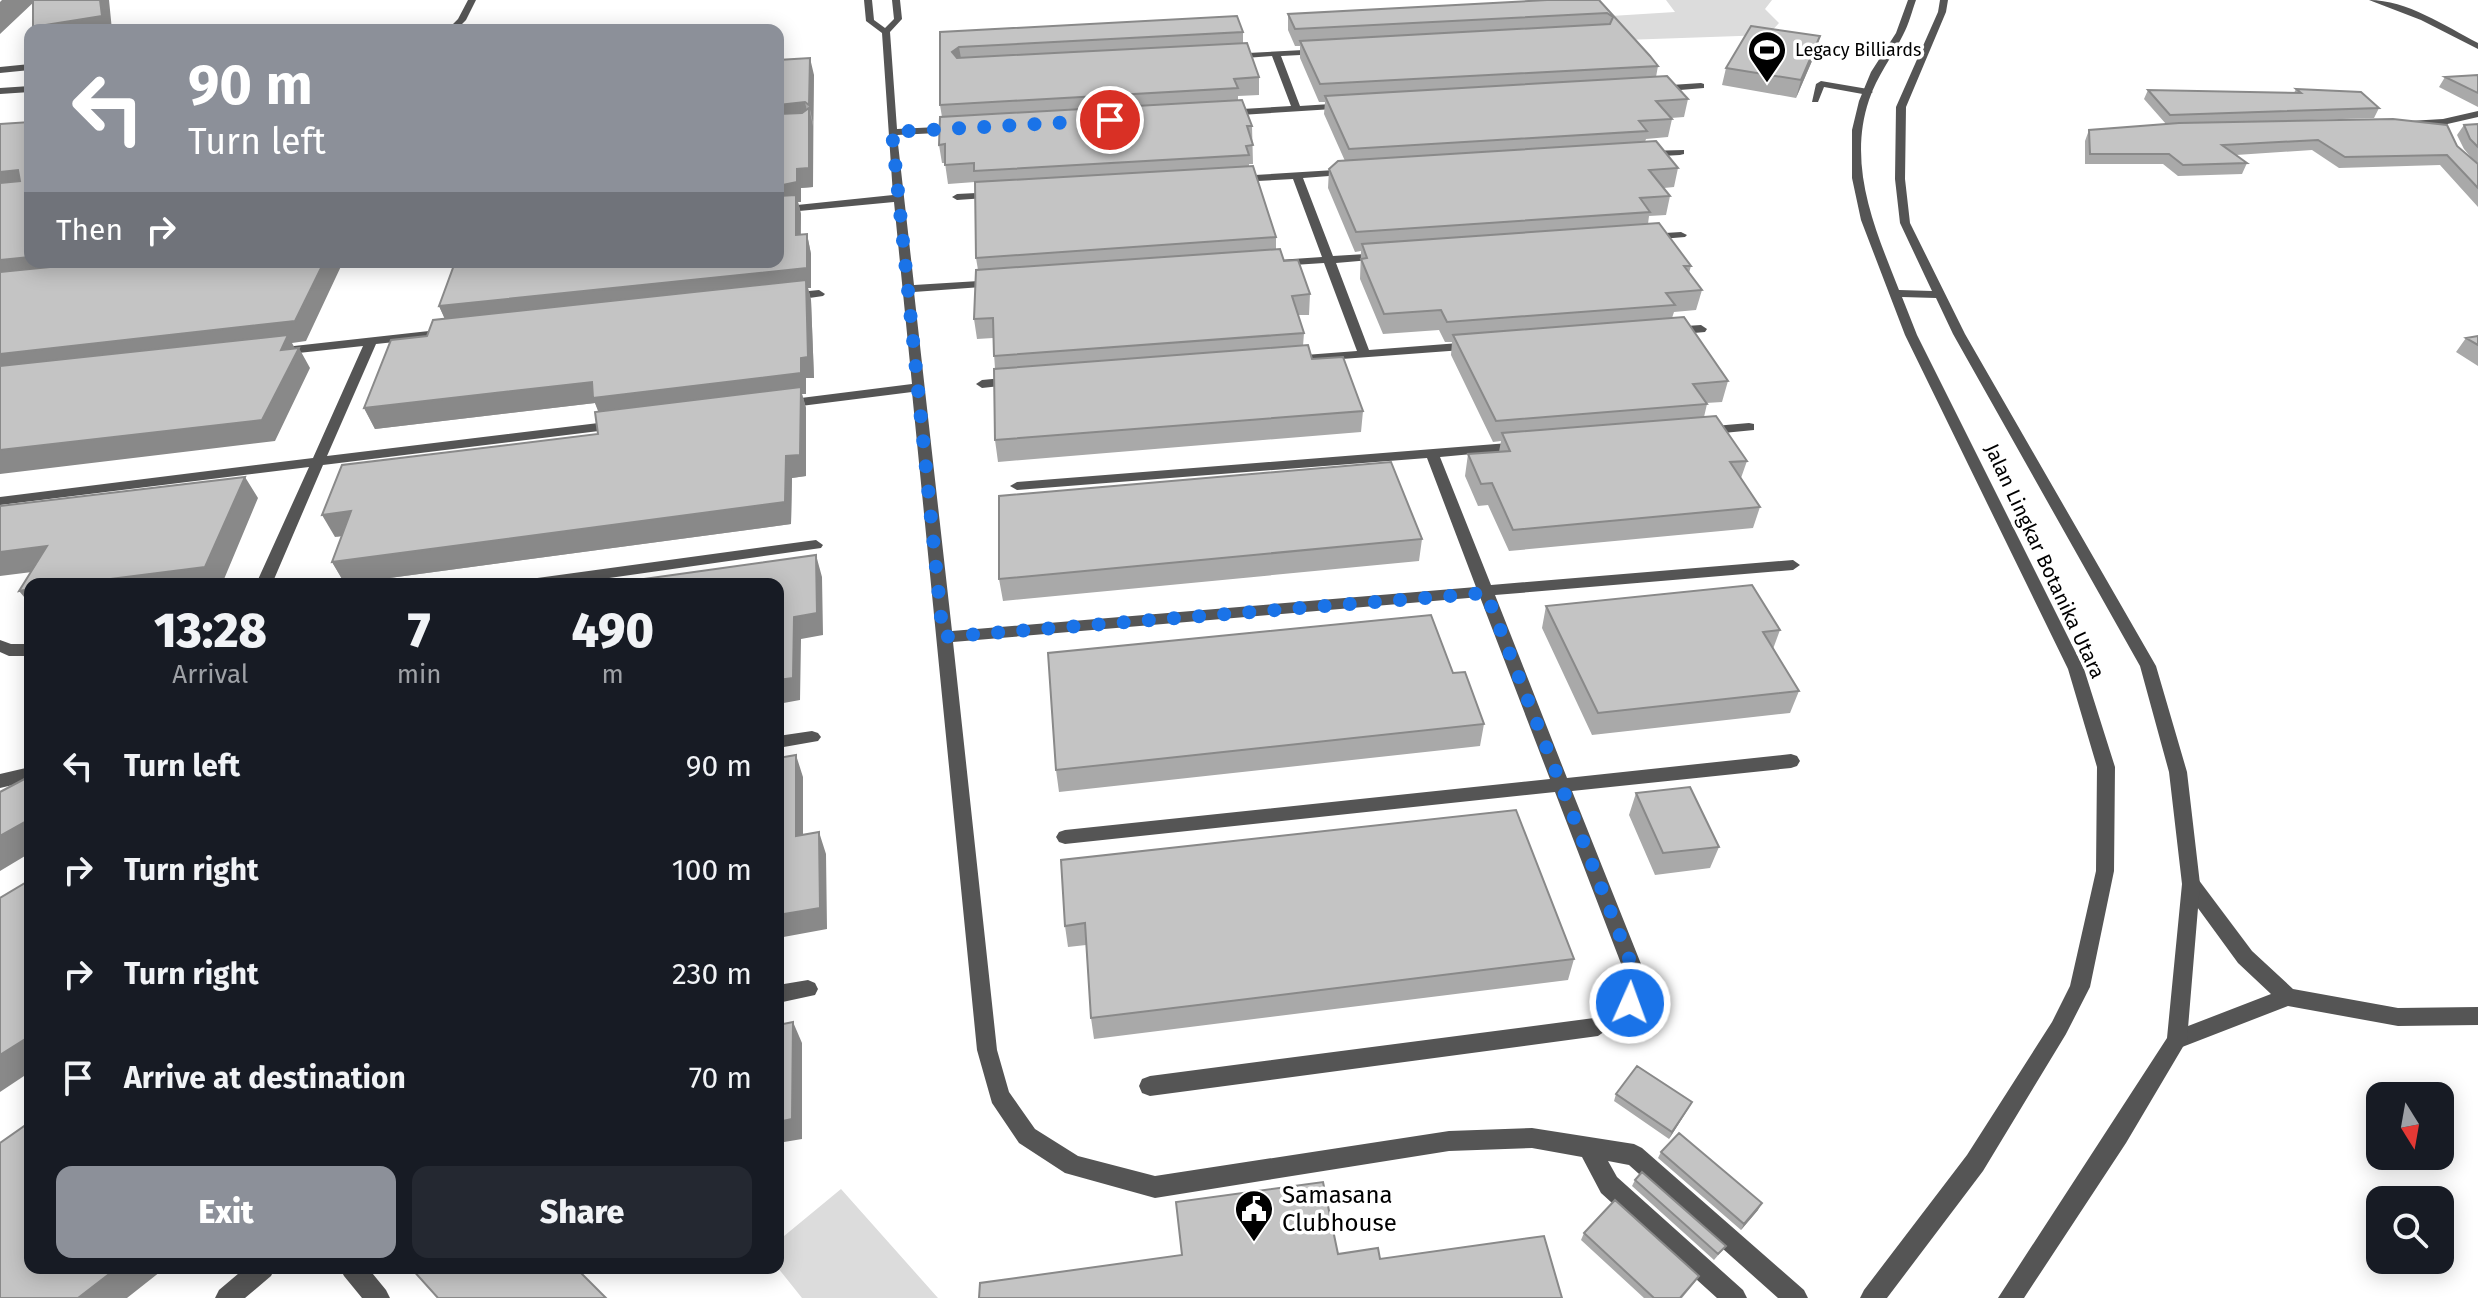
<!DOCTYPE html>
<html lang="en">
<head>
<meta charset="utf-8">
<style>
  :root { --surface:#171b24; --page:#242831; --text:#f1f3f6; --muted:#9ea1a6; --accent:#8c9099 }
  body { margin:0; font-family:"Fira Sans",sans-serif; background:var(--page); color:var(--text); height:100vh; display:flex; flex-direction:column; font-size:30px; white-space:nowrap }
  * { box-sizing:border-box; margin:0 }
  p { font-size:26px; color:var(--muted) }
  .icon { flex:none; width:44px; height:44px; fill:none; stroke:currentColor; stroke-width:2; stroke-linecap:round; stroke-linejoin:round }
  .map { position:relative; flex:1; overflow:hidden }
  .details { position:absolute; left:24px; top:578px; width:760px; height:696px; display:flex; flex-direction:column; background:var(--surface); border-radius:16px; box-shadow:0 4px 20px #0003 }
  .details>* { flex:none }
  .top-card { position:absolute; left:24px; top:24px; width:760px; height:244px; border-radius:16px; box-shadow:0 4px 20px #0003; background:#8c9099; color:#fff; overflow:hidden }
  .needle { width:52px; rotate:169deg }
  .buttons { position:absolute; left:2366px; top:1082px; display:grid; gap:16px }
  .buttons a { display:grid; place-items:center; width:88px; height:88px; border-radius:16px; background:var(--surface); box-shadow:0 4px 20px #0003; font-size:40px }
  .pin { position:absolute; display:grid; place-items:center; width:68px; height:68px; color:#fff; margin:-34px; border:4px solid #fff; border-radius:50%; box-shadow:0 2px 8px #0007 }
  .me { position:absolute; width:88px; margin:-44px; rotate:2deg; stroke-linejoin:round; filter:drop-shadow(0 0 6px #0008) }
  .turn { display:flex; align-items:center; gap:28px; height:168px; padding:0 32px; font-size:36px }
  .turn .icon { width:104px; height:104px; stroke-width:2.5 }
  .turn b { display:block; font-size:56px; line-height:68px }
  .then { display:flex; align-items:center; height:76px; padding:0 32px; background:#0003; gap:16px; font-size:30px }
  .eta { display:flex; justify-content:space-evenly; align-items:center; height:136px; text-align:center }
  .eta b { font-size:48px; font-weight:800; line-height:56px }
  .action { display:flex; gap:16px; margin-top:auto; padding:16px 32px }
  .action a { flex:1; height:92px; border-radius:16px; background:var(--accent); color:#fff; font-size:32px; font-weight:800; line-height:92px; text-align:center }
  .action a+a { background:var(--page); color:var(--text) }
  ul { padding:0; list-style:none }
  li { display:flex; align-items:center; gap:24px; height:104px; padding:0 32px }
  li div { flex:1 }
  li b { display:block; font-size:30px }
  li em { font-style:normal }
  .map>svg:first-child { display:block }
</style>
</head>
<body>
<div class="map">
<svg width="2478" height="1298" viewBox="0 0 2478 1298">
  <rect width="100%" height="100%" fill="#fff"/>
  <path fill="#dcdcdc" d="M1666 0H1772L1765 9 1779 23 1768 35 1624 40 1611 16 1675 12Z
    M841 1189 938 1298H802L778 1268V1241Z"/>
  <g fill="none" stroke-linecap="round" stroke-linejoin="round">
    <path fill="#555" fill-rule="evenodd" d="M1821 81 1868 89 1873 92 1868 95 1824 87 1818 102H1812L1816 84Z
      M30 86V92L0 94V88Z"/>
    <path fill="#555" fill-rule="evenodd" d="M468 0H476L466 20 456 30H447L458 19Z
      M864 0H872L874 20 885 28 894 19 892 0H900L902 19 890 32 897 129 958 126 963 129 958 132 897 135 914 285 995 280 1001 283 995 286 914 292 952 631 1476 587 1427 458 1017 490 1010 486 1017 482 1521 442 1526 443V449L1440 457 1491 585 1793 560 1800 565 1793 570 1495 595 1567 778 1791 754 1797 756 1800 761 1797 766 1791 768 1572 791 1645 974 1637 1009 1598 1036 1150 1096 1142 1093 1139 1086 1142 1079 1150 1076 1594 1018 1621 998 1625 974 1555 792 1065 844 1059 842 1056 837 1059 832 1065 830 1550 779 1480 597 953 642 997 1050 1009 1092 1035 1129 1078 1156 1155 1176 1449 1131 1532 1128 1634 1144 1642 1148 1804 1290 1808 1298H1778L1629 1165 1608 1161 1617 1177 1743 1290 1747 1298H1717L1601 1193 1582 1157 1532 1148 1449 1151 1155 1198 1065 1173 1019 1143 992 1103 977 1050 912 392 785 408 778 404 785 400 912 384 894 202 778 213V207L893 195 882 33 866 21Z
      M2369 0C2407 0 2445 26 2478 43V49L2421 20Z
      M1323 49V53L1320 54 1281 56 1300 106 1346 103 1349 104V108L1225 116 1220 113 1225 110 1291 106 1272 56 1232 59 1229 58V54Z
      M30 64V70L0 73V67Z
      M1701 83 1704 84V88L1656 92 1651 89 1656 86Z
      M2478 111V117L2443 125 2409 127 2404 124 2409 121 2443 119Z
      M1684 150V154L1680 155 1645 157 1640 154 1645 151Z
      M1351 169 1355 170V174L1303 178 1333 256 1382 253 1388 256 1382 259 1336 263 1369 350 1472 342 1478 346 1476 349 1288 363 1286 360 1292 356 1357 351 1324 263 1278 266 1272 263 1278 260 1322 257 1293 179 1238 182 1233 179 1238 176Z
      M996 192 1001 195 1000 197 957 200 952 197 957 194Z
      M1681 232 1687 235 1685 237 1649 240 1643 237 1649 234Z
      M819 290 825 294 823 296 789 301 783 297 789 293Z
      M1701 325 1707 329 1705 332 1671 335 1665 331 1671 327Z
      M447 329 451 330V336L376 344 327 456 615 421 622 425 615 429 323 465 272 584H256L309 467 0 505V497L313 458 363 346 280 355 274 351 276 348Z
      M1013 377 1018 378V384L982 388 976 384 982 380Z
      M1749 423 1754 424V430L1703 435 1696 431 1703 427Z
      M816 540 823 545 821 548 567 584H522L530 579Z
      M0 640 11 644H30V656H9L0 652Z
      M812 731 818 733 821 737 818 741 778 748V736Z
      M30 767V781L0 788V774Z
      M2191 876 2198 879 2252 951 2293 989 2398 1008 2478 1007V1025L2398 1026 2288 1006 2177 1049 2170 1047 2167 1040 2170 1033 2271 994 2238 963 2184 889 2182 884 2184 879Z
      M808 980 815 983 818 989 815 995 778 1003V985Z
      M245 1268H275L271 1276 245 1298H215L219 1290Z
      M340 1268H368L386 1290 390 1298H362L344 1276Z"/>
    <path fill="#555" fill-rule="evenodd" d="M1908 0H1916C1912 11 1909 24 1903 35 1892 57 1877 76 1869 100 1847 166 1875 229 1899 290L1932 291 1900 223 1895 179 1896 107 1938 12 1940 0H1948L1946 12 1906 107 1905 179 1910 223 1965 334 2156 666 2187 772 2200 884 2187 1040 2126 1143 2024 1298H1998L2167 1038 2182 884 2169 772 2140 666 1953 334 1936 298 1902 297 1917 335 2084 669 2115 767 2114 871 2090 987 2066 1034 1983 1171 1887 1298H1860L1864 1290 1967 1155 2052 1022 2070 986 2096 871 2097 767 2068 669 1905 335 1861 220 1852 178V130L1859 101 1871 72 1896 33Z"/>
  </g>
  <path fill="#a9a9a9" d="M1599 0 1658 66 1656 77 1688 99 1684 117 1671 118 1672 119 1668 137 1646 139 1645 142 1678 168 1674 187 1664 188 1670 196 1666 215 1649 216 1648 224 1691 266 1689 273 1702 290 1696 310 1674 312 1672 318 1728 381 1722 402 1706 403 1707 404 1704 417 1747 461 1741 478 1760 507 1753 528 1509 551 1488 505 1478 506 1465 476 1468 454 1499 452 1501 441 1493 442 1451 355 1452 342H1445L1439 330 1383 334 1360 279 1361 251 1355 252 1328 188 1329 169 1345 161 1324 114 1325 102H1319L1300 58V46H1295L1288 30V14Z
    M940 32H1243V43L1259 77V95L1238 96V100L1252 126 1253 164H1249V166L1276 237V250L1310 294 1309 315H1298L1304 333 1303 346 1312 359 1363 411 1361 432 998 462 995 440V369L993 338 977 339 974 319 978 270 976 258 975 182 948 184 945 163H942L939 145 942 117 940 105Z
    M1815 54 1796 98 1722 85 1726 68Z
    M778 60 814 75 813 187 801 188V202H798L801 214V235L807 234 811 254V288H808L811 300 814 378H806V394H802L806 408V476L792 478 791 524 345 584 332 562 342 536 335 537 598 434 599 412 595 403 375 429 364 408 427 336 445 319 439 306 452 272Z
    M2478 75V107L2439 87 2445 77Z
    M2296 89 2379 108 2374 118 2217 123 2457 146 2474 161 2464 149 2457 135 2464 125 2478 124V207L2440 165 2339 168 2312 150 2236 155 2247 163 2242 174 2178 176 2163 164H2085V141L2089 130 2166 124 2144 99 2148 90 2294 93Z
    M2478 336V366L2456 352 2466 338Z
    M1422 539 1419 561 1003 601 999 579Z
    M1546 606 1780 630 1773 649 1799 691 1790 713 1592 735 1542 628Z
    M1453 673 1484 724 1480 746 1059 792 1056 770Z
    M1636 793 1719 847 1710 868 1655 875 1629 815Z
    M1061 860 1574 959 1568 980 1094 1039 1091 1018 1086 945 1068 947 1065 926Z
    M1616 1094 1688 1109 1669 1139 1614 1101Z
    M1661 1152 1758 1210 1741 1230 1658 1158Z
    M1635 1180 1726 1246 1714 1260 1632 1186Z
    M1584 1233 1695 1282 1682 1298H1644L1581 1240Z"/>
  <path fill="#898989" d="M2 0H36L0 34V2Z
    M100 0H109L112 30H34L33 27Z
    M1820 36 1815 54 1796 98 1801 80Z
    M959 47 962 64 952 52Z
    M810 58 814 75 813 123 809 105Z
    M805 102 809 120 778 124V105Z
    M809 108 813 126V187L801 188V202H798L801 214 800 255 778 206V186L797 169Z
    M0 165 18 170 30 189 0 187Z
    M807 234 811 254V288H808L811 300 814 378H806V394H802L806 408V476L792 478 791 524 345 584 332 562 785 502 601 419 595 403 375 429 364 408 592 382 801 373 448 326 439 306Z
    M30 257V262H188L0 281V260Z
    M324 262H343L306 341 292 343 297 352 299 348 310 368 275 441 0 474V354Z
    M245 477 258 498 222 584H71Z
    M351 511 363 533 335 537 322 515Z
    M47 546 64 568 0 576V552Z
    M816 555 822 577 823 635 801 639 800 700 778 704V680L794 617Z
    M30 589V604L19 591Z
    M796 755 803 777V858L796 836Z
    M30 819V853L0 871V836Z
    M819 832 826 854 827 929 778 938V915Z
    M793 1022 802 1043V1139L778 1143V1122Z
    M30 1036V1072L0 1092V1055Z
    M1692 1102 1688 1109 1669 1139 1672 1132Z
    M1762 1203 1758 1210 1741 1230 1744 1224Z
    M117 1268H165L127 1298H78Z"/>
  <path fill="#c4c4c4" stroke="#898989" stroke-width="2" d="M33 0H100L102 16 33 27Z
    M1547 0H1599L1650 56 1658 66 1320 84 1300 41 1610 24 1613 17 1607 13 1295 29 1288 14Z
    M1237 16 1243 32 959 47 952 52 957 58 1247 43 1259 77 1234 79 1238 88 940 105V32Z
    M1751 26 1820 36 1801 80 1726 68Z
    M810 58 809 105 805 102 778 105V60Z
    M2478 75V93L2445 77Z
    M1667 76 1688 99 1656 101 1672 119 1639 121 1647 131 1349 149 1325 96Z
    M2296 89 2361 92 2379 108 2170 115 2148 90 2301 93Z
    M1242 100 1252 126H1247L1253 145 1246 146 1249 155 974 171V163L945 165V144L939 145 940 117Z
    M809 108V168L797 169V182L778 186V114L802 113Z
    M2393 119 2447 125 2457 146 2478 164V188L2447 155 2345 157 2318 140 2222 145 2247 163 2183 165 2169 154H2090L2089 130 2179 123Z
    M30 122V257L0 260V183L20 181 18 170 0 172V124Z
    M2478 124V147L2470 139 2464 125Z
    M1656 141 1678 168 1649 170 1670 196 1640 198 1650 212 1356 232 1329 169 1338 161Z
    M1253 166 1276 237 976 258 975 182Z
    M796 195V235L807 234V268L439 306 454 265 449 266 450 262H778V196Z
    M1659 223 1691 266H1684L1702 290 1666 293 1675 305 1447 322 1441 310 1384 314 1361 259 1367 258 1362 244Z
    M1280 249 1284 261 1298 260 1310 294 1292 296 1304 333 994 356 993 318 974 319 976 270Z
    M100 262H324L295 321 0 354V272Z
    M806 280 808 357 801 358V373L593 398 592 382 364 408 391 340 427 336 433 320Z
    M1684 317 1728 381 1693 384 1707 404 1496 421 1453 335Z
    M288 335 281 350 299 348 262 420 0 450V366Z
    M2478 336V345L2466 338Z
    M1308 345 1312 359 1343 357 1363 411 995 440 994 369Z
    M801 387 800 455 786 456 785 502 332 562 351 511 322 515 342 465 598 434 595 412Z
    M1716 416 1747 461 1730 462 1760 507 1513 530 1492 483 1481 484 1468 454 1510 451 1502 433Z
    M1391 462 1422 539 999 579V496Z
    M245 477 205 567 71 584H30V589L19 591 47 546 0 552V506Z
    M816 555 817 613 794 617 793 678 778 680V584H608Z
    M1752 585 1780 630 1763 632 1799 691 1598 713 1546 606Z
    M1431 615 1453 673 1465 672 1484 724 1056 770 1048 653Z
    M796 755V836L819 832 820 908 778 915V758Z
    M30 776V819L0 836V792Z
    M1690 787 1719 847 1663 853 1636 793Z
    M1516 810 1574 959 1091 1018 1085 923 1065 926 1061 860Z
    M30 880V1036L0 1055V898Z
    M793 1022 792 1119 778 1122V1025Z
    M1637 1066 1692 1102 1672 1132 1616 1094Z
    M30 1122V1268H117L78 1298H0V1143Z
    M1679 1133 1762 1203 1744 1224 1661 1152Z
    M1642 1172 1726 1246 1718 1254 1635 1180Z
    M1323 1182 1338 1254 1378 1248 1380 1259 1544 1236 1562 1298H979L980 1283 1182 1255 1176 1202Z
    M1615 1200 1699 1276 1680 1298H1654L1584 1233Z
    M411 1268H576L606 1298H438Z"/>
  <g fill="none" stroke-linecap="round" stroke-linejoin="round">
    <path stroke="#1a73e8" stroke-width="14" stroke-dasharray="0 25.2" d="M1110 120 892 132 943 637 1486 593 1635 974 1630 1003"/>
  </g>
  <defs>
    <symbol id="stadium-pin" viewBox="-11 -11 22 30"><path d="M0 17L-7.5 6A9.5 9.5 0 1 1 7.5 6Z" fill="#000" stroke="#fff"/><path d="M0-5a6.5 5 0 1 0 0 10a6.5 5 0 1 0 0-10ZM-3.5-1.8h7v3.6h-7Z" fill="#fff"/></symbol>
    <symbol id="civic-pin" viewBox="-11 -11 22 30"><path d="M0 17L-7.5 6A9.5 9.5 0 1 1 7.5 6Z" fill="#000" stroke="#fff"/><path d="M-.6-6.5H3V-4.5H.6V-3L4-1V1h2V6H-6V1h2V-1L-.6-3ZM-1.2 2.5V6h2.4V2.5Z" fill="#fff"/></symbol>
  </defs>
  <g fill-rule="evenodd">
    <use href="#stadium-pin" x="1745" y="28" width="44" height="60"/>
    <use href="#civic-pin" x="1232" y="1187" width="44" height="60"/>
  </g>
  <g text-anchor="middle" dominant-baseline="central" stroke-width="7" stroke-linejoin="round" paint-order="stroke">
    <g font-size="18" fill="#000" stroke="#fff" text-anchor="start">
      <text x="1795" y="50">Legacy Billiards</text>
    </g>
    <g font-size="20" fill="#000" stroke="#fff">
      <text transform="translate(2045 561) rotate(65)">Jalan Lingkar Botanika Utara</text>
    </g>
    <g font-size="24" fill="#000" stroke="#fff" text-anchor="start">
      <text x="1282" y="1195">Samasana<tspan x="1282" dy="28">Clubhouse</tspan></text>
    </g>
  </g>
</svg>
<div class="buttons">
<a><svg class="needle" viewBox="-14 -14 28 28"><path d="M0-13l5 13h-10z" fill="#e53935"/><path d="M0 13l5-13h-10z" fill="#9ea1a6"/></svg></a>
<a><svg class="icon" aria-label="search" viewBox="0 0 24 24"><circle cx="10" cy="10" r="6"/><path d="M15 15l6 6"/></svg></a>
</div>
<div class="pin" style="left:1110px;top:120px;background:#d93025"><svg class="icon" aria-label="arrive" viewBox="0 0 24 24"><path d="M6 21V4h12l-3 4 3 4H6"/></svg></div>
<svg class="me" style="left:1630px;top:1003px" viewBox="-20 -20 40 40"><circle r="17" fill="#1a73e8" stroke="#fff" stroke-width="3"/><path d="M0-11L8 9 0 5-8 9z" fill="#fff"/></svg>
<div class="top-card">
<div class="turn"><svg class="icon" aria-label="left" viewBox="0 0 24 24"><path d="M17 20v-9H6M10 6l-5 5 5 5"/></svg><div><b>90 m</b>Turn left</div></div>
<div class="then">Then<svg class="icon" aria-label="right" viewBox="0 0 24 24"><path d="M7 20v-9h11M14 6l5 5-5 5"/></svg></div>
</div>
<section class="details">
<div class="eta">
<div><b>13:28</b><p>Arrival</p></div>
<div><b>7</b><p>min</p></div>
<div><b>490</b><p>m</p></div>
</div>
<ul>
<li><svg class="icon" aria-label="left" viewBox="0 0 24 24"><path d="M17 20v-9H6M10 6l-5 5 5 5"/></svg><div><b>Turn left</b></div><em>90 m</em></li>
<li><svg class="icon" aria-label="right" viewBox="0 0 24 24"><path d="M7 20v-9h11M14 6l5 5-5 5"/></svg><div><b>Turn right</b></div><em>100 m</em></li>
<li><svg class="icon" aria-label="right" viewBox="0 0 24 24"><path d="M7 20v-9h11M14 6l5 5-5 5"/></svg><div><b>Turn right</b></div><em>230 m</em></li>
<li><svg class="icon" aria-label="arrive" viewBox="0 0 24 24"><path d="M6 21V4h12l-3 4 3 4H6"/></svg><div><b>Arrive at destination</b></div><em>70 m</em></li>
</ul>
<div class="action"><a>Exit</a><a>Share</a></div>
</section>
</div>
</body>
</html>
